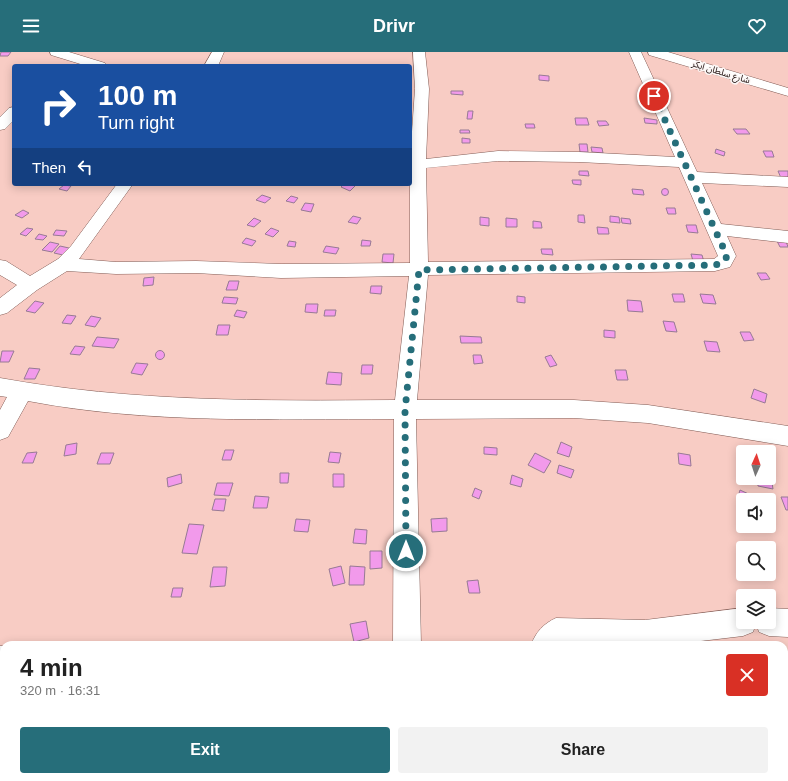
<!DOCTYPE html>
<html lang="en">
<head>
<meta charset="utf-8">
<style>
  :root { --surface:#fff; --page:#f2f2f2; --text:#222; --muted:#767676; --accent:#266e7a }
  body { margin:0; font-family:Arial,"Noto Sans Arabic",sans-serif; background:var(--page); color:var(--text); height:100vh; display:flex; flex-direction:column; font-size:15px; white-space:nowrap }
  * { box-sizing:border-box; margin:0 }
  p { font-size:13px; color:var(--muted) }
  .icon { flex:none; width:22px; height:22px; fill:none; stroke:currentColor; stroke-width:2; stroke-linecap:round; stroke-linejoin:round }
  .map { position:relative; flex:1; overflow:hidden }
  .drawer { position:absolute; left:0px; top:589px; width:788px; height:140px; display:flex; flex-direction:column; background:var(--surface); border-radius:12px 12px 0 0; box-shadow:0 2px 10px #0003 }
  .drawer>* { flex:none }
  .banner { position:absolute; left:12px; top:12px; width:400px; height:122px; border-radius:4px; box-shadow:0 2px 10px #0003; background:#1a4fa0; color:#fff; overflow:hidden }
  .needle { width:26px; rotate:3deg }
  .tools { position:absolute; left:736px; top:393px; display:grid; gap:8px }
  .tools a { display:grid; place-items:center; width:40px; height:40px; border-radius:4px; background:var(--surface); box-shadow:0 2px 10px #0003; font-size:20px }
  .pin { position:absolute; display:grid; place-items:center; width:34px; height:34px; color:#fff; margin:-17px; border:2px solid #fff; border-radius:50%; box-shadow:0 1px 4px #0007 }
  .me { position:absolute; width:44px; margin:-22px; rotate:0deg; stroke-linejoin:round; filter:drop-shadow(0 0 3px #0008) }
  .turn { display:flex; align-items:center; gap:14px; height:84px; padding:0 20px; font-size:18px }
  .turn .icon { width:52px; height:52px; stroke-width:2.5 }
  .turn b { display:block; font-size:28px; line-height:34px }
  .then { display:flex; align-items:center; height:38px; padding:0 20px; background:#0003; gap:8px; font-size:15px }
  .round { display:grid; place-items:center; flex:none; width:42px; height:42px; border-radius:4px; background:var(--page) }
  .head { display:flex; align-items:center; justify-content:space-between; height:68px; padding:0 20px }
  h1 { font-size:24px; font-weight:800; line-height:30px }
  .action { display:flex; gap:8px; margin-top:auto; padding:8px 20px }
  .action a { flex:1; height:46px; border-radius:4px; background:var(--accent); color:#fff; font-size:16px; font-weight:800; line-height:46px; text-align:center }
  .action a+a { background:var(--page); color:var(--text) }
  header { display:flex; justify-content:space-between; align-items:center; height:52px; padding:0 20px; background:var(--accent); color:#fff; font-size:18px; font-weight:800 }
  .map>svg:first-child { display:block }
</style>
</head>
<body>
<header><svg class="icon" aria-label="menu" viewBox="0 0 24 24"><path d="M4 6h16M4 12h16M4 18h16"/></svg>Drivr<svg class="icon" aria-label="heart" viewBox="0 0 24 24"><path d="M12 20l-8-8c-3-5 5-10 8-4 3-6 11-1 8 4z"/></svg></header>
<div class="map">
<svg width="788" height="729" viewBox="0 0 788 729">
  <rect width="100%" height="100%" fill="#f8ccc4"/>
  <path fill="#f29aeb" stroke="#977a94" d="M1 0H11L8 4H0Z
    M539 23 549 24V29L539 28Z
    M451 39H463V43L451 42Z
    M638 44H648L650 52 639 51Z
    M468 59H473L472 67H467Z
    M575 66H587L589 73H576Z
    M644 66 657 68V72L645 71Z
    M597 69H606L609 73 599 74Z
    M525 72H534L535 76H526Z
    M733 77H746L750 82H737Z
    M460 78H469L470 81H460Z
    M462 86 470 87V91H462Z
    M579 92H587L588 100H580Z
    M591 95 602 96 603 101 592 100Z
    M716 97 725 100 724 104 715 101Z
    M763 99H772L774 105H766Z
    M579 119H588L589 124 579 123Z
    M778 119H788V127L781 126Z
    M572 128H581V133L573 132Z
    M344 132H350L355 134 350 139 341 135Z
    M64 133 71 134 67 139 59 137Z
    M661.5 140a3.5 3.5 0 1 1 7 0a3.5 3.5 0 1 1-7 0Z
    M632 137 643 138 644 143 633 142Z
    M262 143 271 146 265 151 256 148Z
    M291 144 298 146 294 151 286 149Z
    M305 151 314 152 311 160 301 158Z
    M666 156H675L676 162H668Z
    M23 158 29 161 22 166 15 163Z
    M578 163H584L585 171 578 170Z
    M353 164 361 166 357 172 348 170Z
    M610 164 619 165 620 171 610 170Z
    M480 165 489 166V174L480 173Z
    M254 166 261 169 254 175 247 173Z
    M506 166 517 167V175H506Z
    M621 166 630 167 631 172 622 171Z
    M533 169 541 170 542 176H533Z
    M686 173H696L698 181 688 180Z
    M597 175 608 176 609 182H598Z
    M27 176 33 177 26 184 20 182Z
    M271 176 279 179 273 185 265 182Z
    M56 178 67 179 64 184 53 183Z
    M39 182 47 184 43 188 35 187Z
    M246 186 256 189 252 194 242 191Z
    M362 188 371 189 370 194H361Z
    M289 189 296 190 295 195 287 194Z
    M777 189H786L788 195H780Z
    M50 190 59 192 52 200 42 198Z
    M60 194 69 196 63 203 54 201Z
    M326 194 339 196 336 202 323 200Z
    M541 197H552L553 203 542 202Z
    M383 202H394L393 211 382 210Z
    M691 202 702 203 704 210 693 209Z
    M757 221H766L770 227 761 228Z
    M154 225 153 233 143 234 144 226Z
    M229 229H239L237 238H226Z
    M371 234H382L381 242 370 241Z
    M672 242H683L685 250H674Z
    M700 242 713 243 716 252 703 251Z
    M517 244 525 245V251L517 250Z
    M224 245 238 246 236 252 222 251Z
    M627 248 641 249 643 260 628 259Z
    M35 249 44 251 35 261 26 259Z
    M306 252H318L317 261 305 260Z
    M237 258 247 260 244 266 234 264Z
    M325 258H336L335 264H324Z
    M67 263 76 264 71 272 62 271Z
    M91 264 101 266 95 275 85 273Z
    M663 269 674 270 677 280 666 279Z
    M218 273H230L228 283H216Z
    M604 278 615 279V286L604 285Z
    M740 280H750L754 288 744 289Z
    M460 284 481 285 482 291H461Z
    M97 285 119 287 114 296 92 294Z
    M704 289 717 290 720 300 707 299Z
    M75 294 85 295 80 303 70 302Z
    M155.5 303a4.5 4.5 0 1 1 9 0a4.5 4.5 0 1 1-9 0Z
    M2 299H14L9 310H0Z
    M473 303H481L483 311 474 312Z
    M551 303 557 313 550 315 545 305Z
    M136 311 148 312 142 323 131 321Z
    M362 313H373L372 322H361Z
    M29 316 40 317 35 327H24Z
    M615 318H626L628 328H617Z
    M328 320 342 321 341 333 326 332Z
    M754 337 767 342 765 351 751 346Z
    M561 390 572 395 569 405 557 401Z
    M77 391 76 402 64 404 66 393Z
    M484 395 497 396V403L484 402Z
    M225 398H234L231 408H222Z
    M37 400 33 411H22L27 401Z
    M330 400 341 401 339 411 328 410Z
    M101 401H114L110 412H97Z
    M535 401 551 409 544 421 528 413Z
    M678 401 690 403 691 414 679 412Z
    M559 413 574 418 571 426 557 421Z
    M280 421H289L288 431H280Z
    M181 422 182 431 168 435 167 426Z
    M333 422H344V435H333Z
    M512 423 523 427 521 435 510 432Z
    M769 424H771L773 437 758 434 757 426H769Z
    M217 431H233L229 444 214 443Z
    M475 436 482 439 479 447 472 444Z
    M740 438 755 445 754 448H744L738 445Z
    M255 444 269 445 267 456H253Z
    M781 445H788V458H786Z
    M215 447H226L224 459 212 458Z
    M447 466V479L432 480 431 467Z
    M296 467 310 468 308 480 294 479Z
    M189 472 204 473 197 502 182 501Z
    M355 477 367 478 366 492 353 491Z
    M370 499H382V516L370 517Z
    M341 514 345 531 333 534 329 517Z
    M350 514 365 515 364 533H349Z
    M213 515H227L225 534 210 535Z
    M743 522H761L762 526 744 525Z
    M478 528 480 541H469L467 529Z
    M173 536H183L181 545H171Z
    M366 569 369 586 354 590 350 572Z
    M344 725H356L355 729 343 728Z"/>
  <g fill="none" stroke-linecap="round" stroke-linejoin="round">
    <defs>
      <path id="minor" d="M50 0H69L105 11 107 14H87L51 3Z
        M212 0H224L218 14H204Z
        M413 0H425L429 37 426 107 498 99 579 100 675 105 629 0H641L697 120 788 125V135L702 131 721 172 788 179V191L727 184 736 204 730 215 715 219 428 223 417 348H574L648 353 788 374V394L648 371 574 366 416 367 421 593H393L394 367C273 367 148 372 28 349L8 385 0 388V358L7 345 0 344V326C131 350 263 349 395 348L409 224 281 226 196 221 116 222 67 219 37 238 7 261 0 263V246L17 233 0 223V208L6 209 30 224 58 207 71 194 117 132H133L79 207 116 210 196 209 281 212 410 211V108L415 37ZM498 109 579 110 679 115 718 204 714 207 428 210 426 116Z
        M14 55V68L5 77 0 78V65L9 56Z
        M743 556V570H769V556L788 557V585L769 584 759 580 756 571 753 580 743 584 667 593H531C536 580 543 572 556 566L645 568Z
        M0 594H4V622H0Z
        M390 725H422V729H390Z"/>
      <path id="trunk" d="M648 0H668L788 36V44L649 3Z"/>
    </defs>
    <use href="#minor" stroke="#835d56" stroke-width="1"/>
    <use href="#trunk" stroke="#835d56" stroke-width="1"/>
    <use href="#minor" fill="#fff" fill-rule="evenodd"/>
    <use href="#trunk" fill="#fff" fill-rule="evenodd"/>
  </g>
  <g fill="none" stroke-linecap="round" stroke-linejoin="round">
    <path stroke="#266e7a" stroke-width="7" stroke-dasharray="0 12.6" d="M406 499 405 359 419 218 715 213 724 210 727 204 654 44"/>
  </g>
  <g text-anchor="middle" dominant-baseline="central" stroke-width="3" stroke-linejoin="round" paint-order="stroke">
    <g font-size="9" fill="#1c0d0b" stroke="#fcf7f6">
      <text transform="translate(721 20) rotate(17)">شارع سلطان ابكر</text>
    </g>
  </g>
</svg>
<div class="tools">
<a><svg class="needle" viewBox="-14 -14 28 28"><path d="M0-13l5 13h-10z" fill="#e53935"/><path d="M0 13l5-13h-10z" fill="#767676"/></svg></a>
<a><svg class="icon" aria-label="sound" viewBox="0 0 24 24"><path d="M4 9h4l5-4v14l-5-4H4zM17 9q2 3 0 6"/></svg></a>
<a><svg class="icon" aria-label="search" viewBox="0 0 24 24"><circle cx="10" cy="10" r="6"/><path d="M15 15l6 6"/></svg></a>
<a><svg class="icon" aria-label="layers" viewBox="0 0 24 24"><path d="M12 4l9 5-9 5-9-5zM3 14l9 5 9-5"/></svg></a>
</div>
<div class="pin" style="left:654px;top:44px;background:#d93025"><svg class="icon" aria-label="arrive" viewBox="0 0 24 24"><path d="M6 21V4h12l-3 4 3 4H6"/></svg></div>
<svg class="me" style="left:406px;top:499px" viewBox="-20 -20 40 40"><circle r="17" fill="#266e7a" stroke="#fff" stroke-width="3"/><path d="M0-11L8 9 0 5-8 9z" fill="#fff"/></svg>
<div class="banner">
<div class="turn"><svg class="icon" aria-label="right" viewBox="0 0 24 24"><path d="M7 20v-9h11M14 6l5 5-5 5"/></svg><div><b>100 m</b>Turn right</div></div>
<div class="then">Then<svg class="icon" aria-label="left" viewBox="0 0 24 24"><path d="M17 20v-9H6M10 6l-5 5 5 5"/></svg></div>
</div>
<section class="drawer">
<div class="head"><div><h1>4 min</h1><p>320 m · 16:31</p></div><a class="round" style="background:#d93025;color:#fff"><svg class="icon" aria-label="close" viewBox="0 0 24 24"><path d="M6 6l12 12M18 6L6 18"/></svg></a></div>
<div class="action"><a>Exit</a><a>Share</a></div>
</section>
</div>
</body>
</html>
